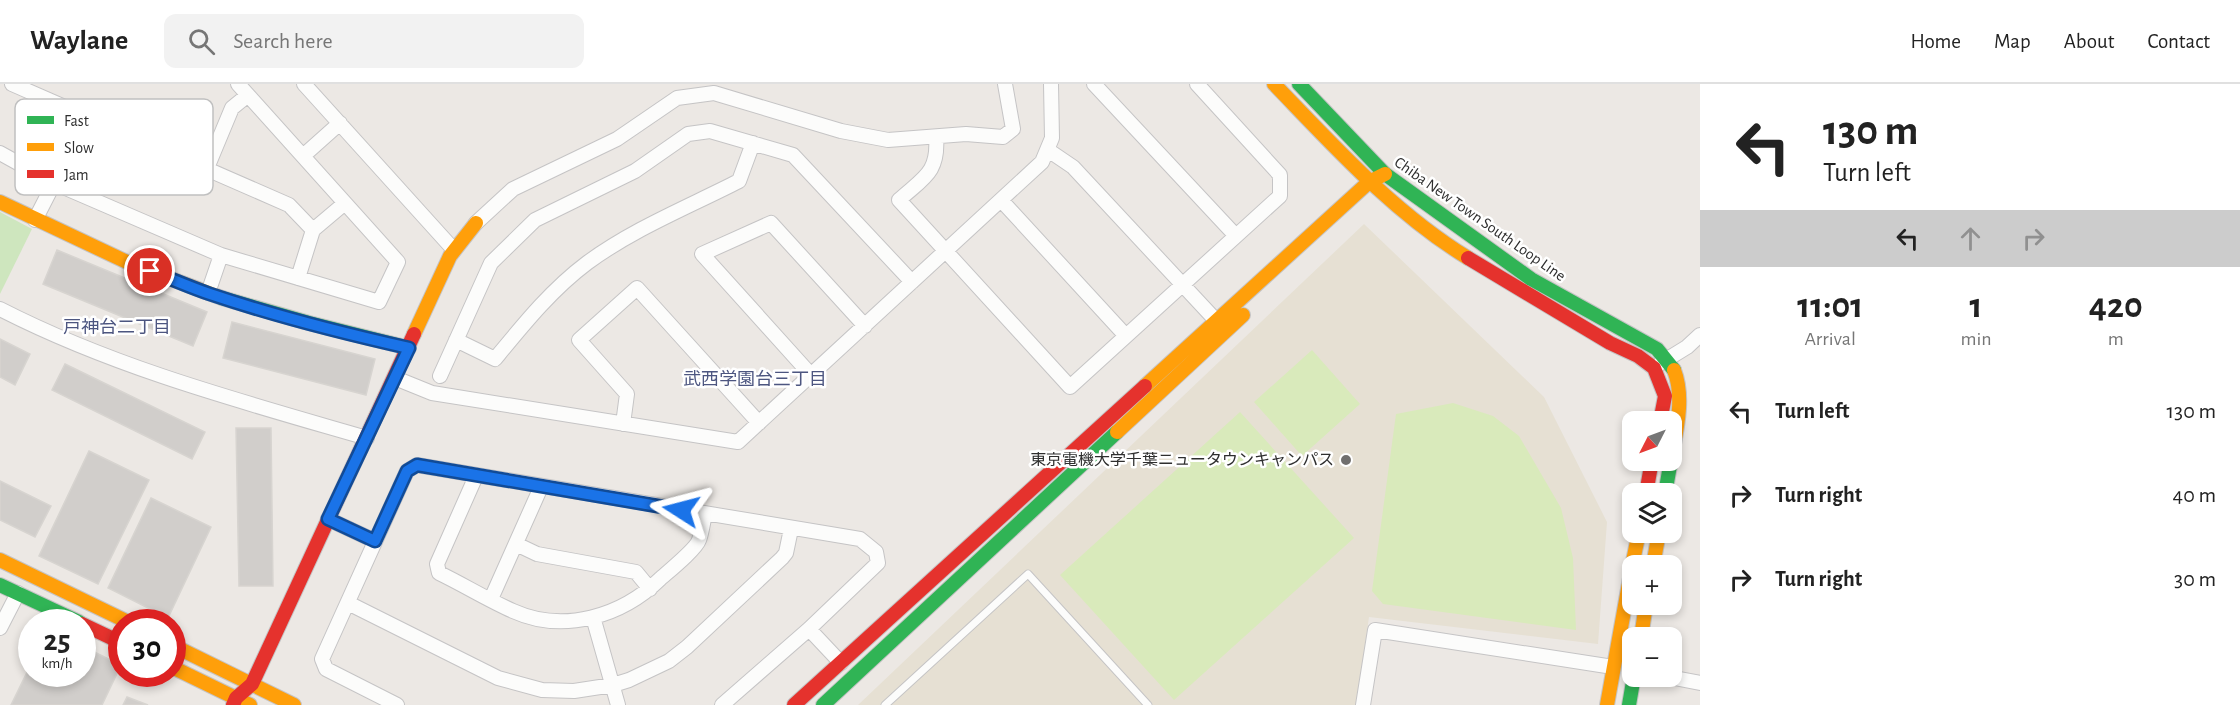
<!DOCTYPE html>
<html lang="en">
<head>
<meta charset="utf-8">
<style>
  :root { --surface:#fff; --page:#f2f2f2; --text:#222; --muted:#767676; --line:#e0e0e0 }
  body { margin:0; font-family:"Alegreya Sans","Noto Sans JP",sans-serif; background:var(--page); color:var(--text); height:100vh; display:flex; flex-direction:column; font-size:22px; white-space:nowrap }
  * { box-sizing:border-box; margin:0 }
  p { font-size:20px; color:var(--muted) }
  .icon { flex:none; width:33px; height:33px; fill:none; stroke:currentColor; stroke-width:2; stroke-linecap:round; stroke-linejoin:round }
  .map { position:relative; flex:1; overflow:hidden }
  .sheet { display:flex; flex-direction:column; background:var(--surface); width:540px }
  .sheet>* { flex:none }
  .banner { background:#fff; color:var(--text); overflow:hidden }
  .needle { width:39px; rotate:228deg }
  .tools { position:absolute; left:1622px; top:327px; display:grid; gap:12px }
  .tools a { display:grid; place-items:center; width:60px; height:60px; border-radius:12px; background:var(--surface); box-shadow:0 3px 9px #0003; font-size:30px }
  .speed { position:absolute; left:18px; top:525px; display:flex; gap:12px; font-size:30px; font-weight:700; text-align:center }
  .speed>* { display:grid; place-content:center; width:78px; height:78px; border-radius:50%; background:var(--surface); box-shadow:0 3px 9px #0003; line-height:1 }
  .speed small { font-size:15px; font-weight:400 }
  .speed .limit { border:9px solid #d22; background:#fff; color:#111 }
  .pin { position:absolute; display:grid; place-items:center; width:51px; height:51px; color:#fff; margin:-26px; border:3px solid #fff; border-radius:50%; box-shadow:0 2px 6px #0007 }
  .me { position:absolute; width:66px; margin:-33px; rotate:279deg; stroke-linejoin:round; filter:drop-shadow(0 0 4px #0008) }
  .turn { display:flex; align-items:center; gap:21px; height:126px; padding:0 24px; font-size:27px }
  .turn .icon { width:78px; height:78px; stroke-width:2.5 }
  .turn b { display:block; font-size:42px; line-height:51px }
  .lanes { display:flex; align-items:center; height:57px; padding:0 24px; background:#0003; justify-content:center; gap:30px; direction:ltr }
  .lanes .off { opacity:.35 }
  .eta { display:flex; justify-content:space-evenly; align-items:center; height:102px; text-align:center }
  .eta b { font-size:36px; font-weight:700; line-height:42px }
  ul { padding:0; list-style:none }
  li { display:flex; align-items:center; gap:18px; height:84px; padding:0 24px }
  li div { flex:1 }
  li b { display:block; font-size:22px }
  li em { font-style:normal }
  header { display:flex; align-items:center; gap:36px; box-sizing:border-box; height:84px; padding:0 30px; background:var(--surface); border-bottom:2px solid var(--line) }
  header strong { font-size:28px }
  nav { display:flex; gap:33px; margin-inline-start:auto; font-size:21px }
  .search { width:420px; height:54px; background:var(--page); display:flex; align-items:center; gap:15px; box-sizing:border-box; padding:0 21px; border-radius:12px; color:var(--muted); font-size:22px }
  main { display:flex; flex:1; min-height:0 }
  .map>svg:first-child { display:block }
</style>
</head>
<body>
<header>
<strong>Waylane</strong>
<div class="search"><svg class="icon" aria-label="search" viewBox="0 0 24 24"><circle cx="10" cy="10" r="6"/><path d="M15 15l6 6"/></svg>Search here</div>
<nav><a>Home</a><a>Map</a><a>About</a><a>Contact</a></nav>
</header>
<main>
<div class="map">
<svg width="1700" height="621" viewBox="0 0 1700 621">
  <rect width="100%" height="100%" fill="#ece8e4"/>
  <path fill="#e6e0d3" d="M1364 140 1544 313 1607 438 1598 560 1369 533 1356 621H858Z"/>
  <path fill="#cee6be" d="M0 128 32 145 0 210Z"/>
  <path fill="#d9eabb" d="M1312 266 1360 320 1302 372 1254 318Z
    M1453 319 1493 332 1519 352 1561 424 1573 474 1576 546 1383 520 1372 507 1396 330Z
    M1240 328 1354 454 1174 616 1060 491Z"/>
  <path fill="#d1cecb" stroke="#d7d4d0" stroke-width="1.5" d="M57 166 207 228 193 262 43 200Z
    M232 238 375 275 366 311 223 274Z
    M0 255 30 270 15 301 0 293Z
    M65 280 205 348 192 375 52 306Z
    M236 344H271L273 502H239Z
    M89 367 149 396 98 500 39 472Z
    M0 397 51 422 35 453 0 436Z
    M151 414 211 443 168 534 108 504Z
    M82 562 121 581 102 621H11L32 578V590H82Z
    M127 613 148 621H123Z"/>
  <g fill="none" stroke-linecap="round" stroke-linejoin="round">
    <defs>
      <path id="lane" d="M885 621 1028 490 1148 621"/>
      <path id="street" d="M12 0 289 121 313 146
        M304 0 454 166
        M1094 0 1236 152
        M936 53C939 89 923 94 899 116L1070 303 1280 112V91L1197 0
        M1048 66 1073 83 1222 243
        M0 69 54 99 221 171 379 218 398 178 238 0
        M303 72 340 39
        M207 84 232 24 248 11
        M1001 116 1126 252
        M35 136 54 99
        M476 139 513 105 617 55 677 14 714 9 841 47 888 56 966 50 1003 53 1013 45 1005 0
        M298 194 313 146 345 119
        M208 209 221 171
        M0 225C115 284 243 318 367 354
        M456 256 495 275C523 241 551 206 587 179 633 145 688 123 739 97L753 59
        M1661 279 1687 263 1700 251
        M811 291 702 170 771 139 865 242
        M440 292 491 179 535 136 635 87 688 50 710 47 793 71 912 198
        M395 294 432 309 738 358 1042 78 1052 54 1051 0
        M623 340 627 310 579 256 637 204 759 339
        M476 392 437 480 439 489C464 501 488 516 513 527 564 550 622 532 660 495 669 487 696 465 699 456 702 448 703 438 705 430
        M328 435 375 457
        M516 460 537 470 636 488 650 505
        M491 515 541 403
        M348 519 498 594 542 606 574 607 613 601 629 596 669 577 687 563 782 474 786 469 791 445
        M593 533 618 621
        M0 544 18 509
        M809 545 841 579
        M1664 592 1700 599
        M397 621 326 585 322 575 407 387 417 381 860 455 876 468 878 479 809 545 722 621
        M1363 621 1375 546 1613 583"/>
      <path id="fast" d="M1299 0 1385 90 1531 195 1657 265 1674 286
        M222 214 309 239 409 264
        M1665 410 1671 376
        M0 501 79 538
        M823 621 1117 348
        M1629 621 1634 592"/>
      <path id="slow" d="M1274 0C1334 62 1393 128 1468 174
        M0 118 129 179 222 214
        M414 250 450 172 476 139
        M1145 302 1369 98 1385 90
        M1117 348 1243 231
        M1671 376C1676 348 1685 314 1674 286
        M0 476 128 538
        M1632 482 1639 448
        M1653 482 1659 448
        M1641 554 1646 520
        M172 561 294 621
        M172 583 250 621
        M1607 621 1632 483"/>
      <path id="jam" d="M1468 174 1610 259 1638 272 1654 284 1665 312 1660 338
        M1646 410 1652 376
        M82 540 122 559
        M233 621 236 614 252 600 414 250
        M794 621 1145 302"/>
    </defs>
    <use href="#lane" stroke="#c5c4c5" stroke-width="9"/>
    <use href="#street" stroke="#c5c4c5" stroke-width="16"/>
    <use href="#fast" stroke="#c5c4c5" stroke-width="16"/>
    <use href="#slow" stroke="#c5c4c5" stroke-width="16"/>
    <use href="#jam" stroke="#c5c4c5" stroke-width="16"/>
    <use href="#lane" stroke="#fcfcfb" stroke-width="7"/>
    <use href="#street" stroke="#fcfcfb" stroke-width="14"/>
    <use href="#fast" stroke="#30b455" stroke-width="14"/>
    <use href="#slow" stroke="#ff9f0a" stroke-width="14"/>
    <use href="#jam" stroke="#e5322d" stroke-width="14"/>
  </g>
  <g fill="none" stroke-linecap="round" stroke-linejoin="round">
    <defs>
      <path id="route" d="M150 187C170 194 189 203 210 210 275 232 342 249 409 264L328 435 375 457 407 387 417 381 681 426"/>
    </defs>
    <use href="#route" stroke="#114b97" stroke-width="15"/>
    <use href="#route" stroke="#1a73e8" stroke-width="10"/>
  </g>
  <circle fill="#706f6e" stroke="#fff" stroke-width="2" cx="1346" cy="376" r="6"/>
  <g text-anchor="middle" dominant-baseline="central" stroke-width="5" stroke-linejoin="round" paint-order="stroke">
    <g font-size="16" fill="#2e2e2e" stroke="#fff">
      <text transform="translate(1480 135) rotate(35)">Chiba New Town South Loop Line</text>
    </g>
    <g font-size="16" fill="#2e2e2e" stroke="#fff" text-anchor="end">
      <text x="1334" y="376">東京電機大学千葉ニュータウンキャンパス</text>
    </g>
    <g font-size="18" fill="#4d5680" stroke="#fff">
      <text x="117" y="244">戸神台二丁目</text>
      <text x="755" y="296">武西学園台三丁目</text>
    </g>
  </g>
  <rect x="15" y="15" width="198" height="96" rx="9" fill="#fff" stroke="#c0c0c0" stroke-width="1.5"/>
  <rect x="27" y="32" width="27" height="8" fill="#30b455"/>
  <rect x="27" y="59" width="27" height="8" fill="#ff9f0a"/>
  <rect x="27" y="86" width="27" height="8" fill="#e5322d"/>
  <g font-size="16" fill="#2e2e2e">
    <text x="64" y="42">Fast</text>
    <text x="64" y="69">Slow</text>
    <text x="64" y="96">Jam</text>
  </g>
</svg>
<div class="tools">
<a><svg class="needle" viewBox="-14 -14 28 28"><path d="M0-13l5 13h-10z" fill="#e53935"/><path d="M0 13l5-13h-10z" fill="#767676"/></svg></a>
<a><svg class="icon" aria-label="layers" viewBox="0 0 24 24"><path d="M12 4l9 5-9 5-9-5zM3 14l9 5 9-5"/></svg></a>
<a>+</a>
<a>−</a>
</div>
<div class="speed"><div>25<small>km/h</small></div><div class="limit">30</div></div>
<div class="pin" style="left:150px;top:187px;background:#d93025"><svg class="icon" aria-label="arrive" viewBox="0 0 24 24"><path d="M6 21V4h12l-3 4 3 4H6"/></svg></div>
<svg class="me" style="left:681px;top:426px" viewBox="-20 -20 40 40"><path d="M0-17L14 15 0 8-14 15z" fill="#1a73e8" stroke="#fff" stroke-width="4"/></svg>
</div>
<section class="sheet">
<div class="banner">
<div class="turn"><svg class="icon" aria-label="left" viewBox="0 0 24 24"><path d="M17 20v-9H6M10 6l-5 5 5 5"/></svg><div><b>130 m</b>Turn left</div></div>
<div class="lanes"><svg class="icon" aria-label="left" viewBox="0 0 24 24"><path d="M17 20v-9H6M10 6l-5 5 5 5"/></svg><svg class="icon off" aria-label="ahead" viewBox="0 0 24 24"><path d="M12 20V5M6 11l6-6 6 6"/></svg><svg class="icon off" aria-label="right" viewBox="0 0 24 24"><path d="M7 20v-9h11M14 6l5 5-5 5"/></svg></div>
</div>
<div class="eta">
<div><b>11:01</b><p>Arrival</p></div>
<div><b>1</b><p>min</p></div>
<div><b>420</b><p>m</p></div>
</div>
<ul>
<li><svg class="icon" aria-label="left" viewBox="0 0 24 24"><path d="M17 20v-9H6M10 6l-5 5 5 5"/></svg><div><b>Turn left</b></div><em>130 m</em></li>
<li><svg class="icon" aria-label="right" viewBox="0 0 24 24"><path d="M7 20v-9h11M14 6l5 5-5 5"/></svg><div><b>Turn right</b></div><em>40 m</em></li>
<li><svg class="icon" aria-label="right" viewBox="0 0 24 24"><path d="M7 20v-9h11M14 6l5 5-5 5"/></svg><div><b>Turn right</b></div><em>30 m</em></li>
</ul>
</section>
</main>
</body>
</html>
